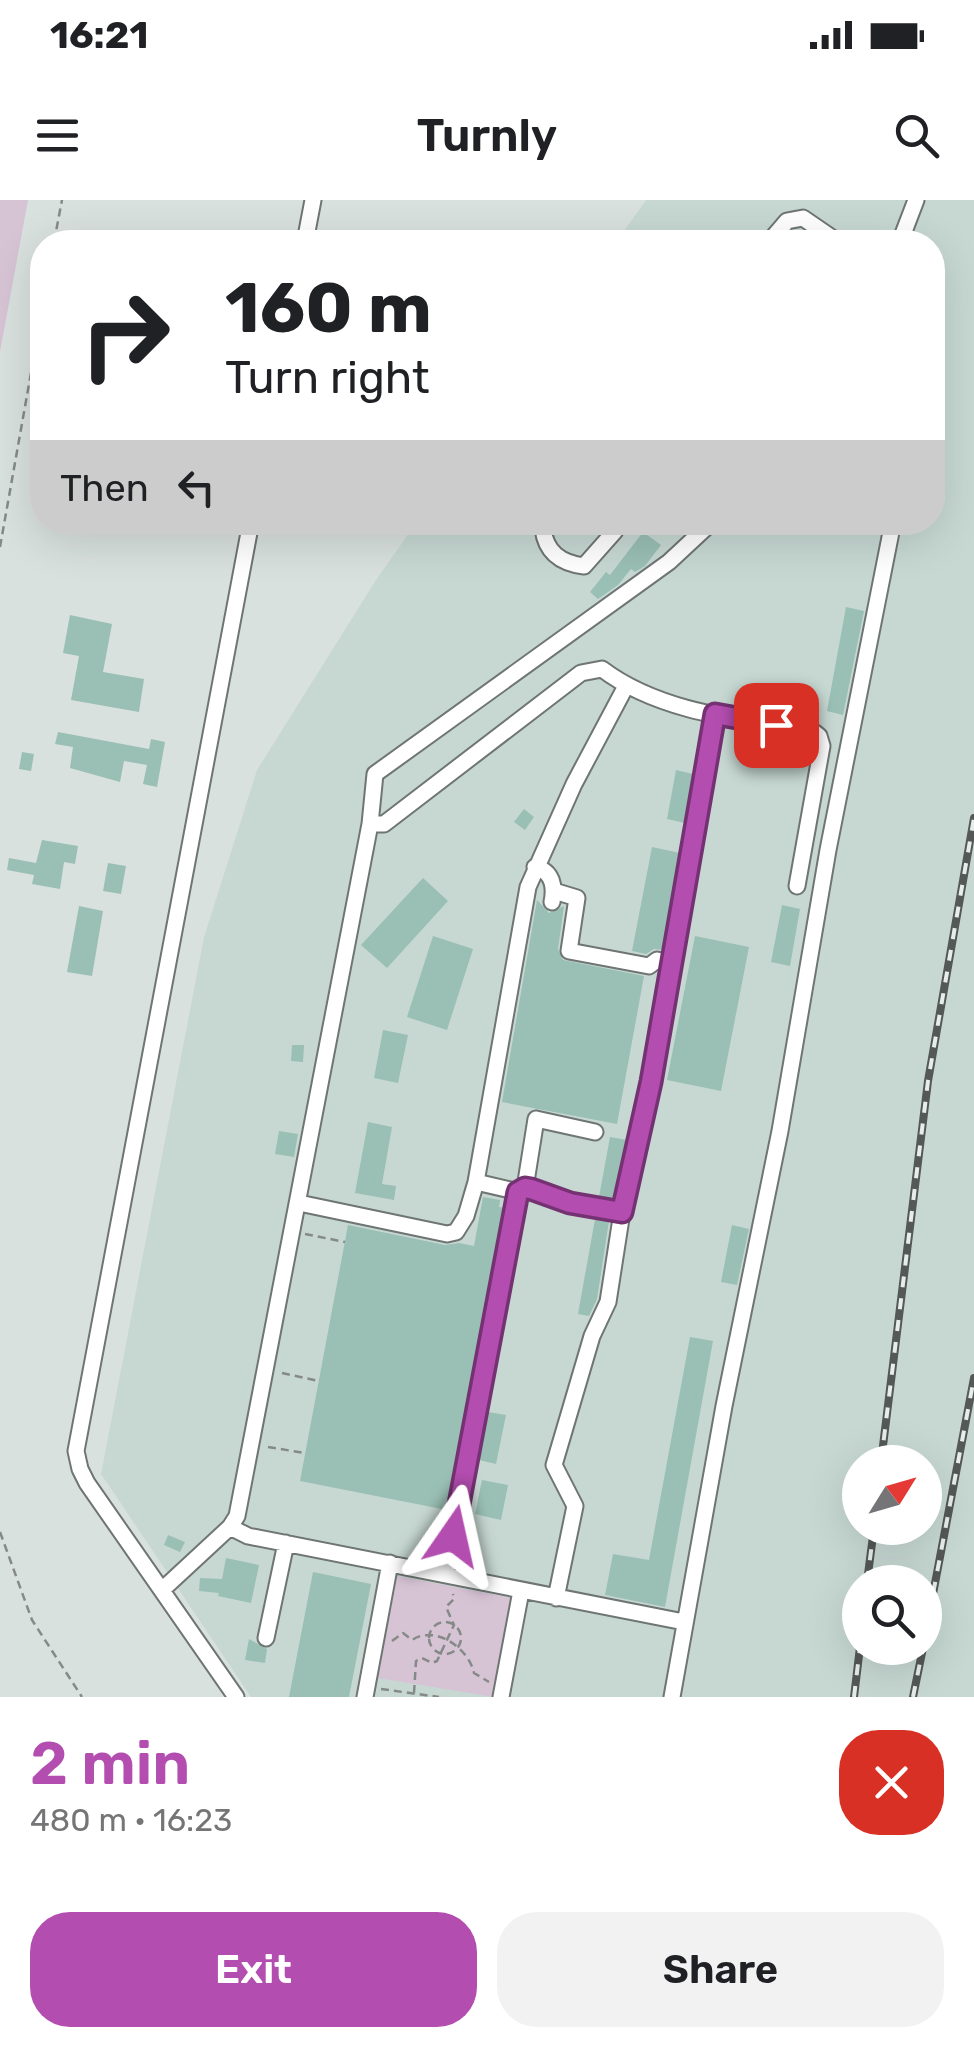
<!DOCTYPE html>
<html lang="en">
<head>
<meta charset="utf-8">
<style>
  :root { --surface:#fff; --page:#f2f2f2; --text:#202124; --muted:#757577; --accent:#b44db0 }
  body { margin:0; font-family:Rubik,sans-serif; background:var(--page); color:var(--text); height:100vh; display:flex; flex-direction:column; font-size:38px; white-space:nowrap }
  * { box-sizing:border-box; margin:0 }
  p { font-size:32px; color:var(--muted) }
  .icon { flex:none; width:55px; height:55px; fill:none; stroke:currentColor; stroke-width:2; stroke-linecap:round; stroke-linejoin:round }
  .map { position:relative; height:1497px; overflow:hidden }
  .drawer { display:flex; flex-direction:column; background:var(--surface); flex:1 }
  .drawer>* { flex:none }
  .top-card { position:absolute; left:30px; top:30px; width:915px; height:305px; border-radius:40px; box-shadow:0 10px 40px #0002; background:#fff; color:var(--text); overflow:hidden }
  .needle { width:65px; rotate:53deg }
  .controls { position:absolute; left:842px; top:1245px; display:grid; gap:20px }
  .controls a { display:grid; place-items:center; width:100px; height:100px; border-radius:50%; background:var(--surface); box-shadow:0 10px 40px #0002; font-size:50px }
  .pin { position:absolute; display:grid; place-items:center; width:85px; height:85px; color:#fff; margin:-42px; border-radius:20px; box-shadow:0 5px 15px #0006 }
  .me { position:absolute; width:110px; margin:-55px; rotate:11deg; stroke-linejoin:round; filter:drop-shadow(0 0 8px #0008) }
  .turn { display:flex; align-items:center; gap:35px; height:210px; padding:0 30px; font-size:45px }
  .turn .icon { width:130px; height:130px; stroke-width:2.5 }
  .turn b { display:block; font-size:70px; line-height:85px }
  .then { display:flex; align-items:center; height:95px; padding:0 30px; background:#0003; gap:20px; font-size:38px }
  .round { display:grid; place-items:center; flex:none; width:105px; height:105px; border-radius:40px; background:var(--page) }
  .head { display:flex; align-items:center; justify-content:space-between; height:170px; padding:0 30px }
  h1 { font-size:60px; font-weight:600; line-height:75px; color:var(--accent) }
  .primary-button { display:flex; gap:20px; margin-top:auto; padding:20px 30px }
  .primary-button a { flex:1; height:115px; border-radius:40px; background:var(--accent); color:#fff; font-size:40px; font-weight:600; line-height:115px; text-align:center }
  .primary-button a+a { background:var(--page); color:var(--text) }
  .status { display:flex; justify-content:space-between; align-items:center; height:70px; padding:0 50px; background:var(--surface); direction:ltr }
  .status svg { height:28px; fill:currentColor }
  header { display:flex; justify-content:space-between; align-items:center; height:130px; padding:0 30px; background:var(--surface); font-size:45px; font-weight:600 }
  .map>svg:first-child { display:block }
</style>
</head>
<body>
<div class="status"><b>16:21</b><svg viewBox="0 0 49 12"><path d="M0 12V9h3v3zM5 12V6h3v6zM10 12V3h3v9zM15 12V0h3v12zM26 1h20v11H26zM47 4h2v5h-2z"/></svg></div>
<header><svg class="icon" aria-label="menu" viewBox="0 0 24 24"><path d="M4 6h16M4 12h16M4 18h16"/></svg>Turnly<svg class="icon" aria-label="search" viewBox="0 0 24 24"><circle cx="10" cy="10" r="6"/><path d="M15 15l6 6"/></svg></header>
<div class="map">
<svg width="974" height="1497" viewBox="0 0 974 1497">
  <rect width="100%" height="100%" fill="#d9e1de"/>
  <path fill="#c7d8d3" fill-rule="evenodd" d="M646 0H974V1497H251L101 1274 204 737 257 570 376 380 416 323 932 322V42H616ZM860 1262H925V1328H860ZM860 1382H925V1448H860Z"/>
  <path fill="#d6c3d4" d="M0 0H28L0 152Z
    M397 1376 512 1398 493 1497 378 1478Z"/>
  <path fill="#9abfb4" d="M643 332 661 345 645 366 635 372 631 369 618 385 598 399 590 392 606 372 610 375Z
    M846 407 864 411 843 515 827 511Z
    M70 415 112 424 103 472 144 479 139 512 71 500 79 456 63 453Z
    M58 532 149 549 151 539 165 542 157 587 143 584 147 565 124 561 120 582 70 568 73 547 55 544Z
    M22 552 34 554 31 571 19 569Z
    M676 570 693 574 685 623 667 619Z
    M524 609 534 617 525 630 514 622Z
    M42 640 78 646 75 664 64 662 60 689 32 684 34 675 7 670 9 658 36 663Z
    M652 647 680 653 663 750 654 749 646 754 632 751Z
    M108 663 126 666 121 694 103 691Z
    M423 678 448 701 387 768 361 745Z
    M537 700 549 713 564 706 558 749 563 760 644 776 617 924 502 902Z
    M782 705 800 709 790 766 771 762Z
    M79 706 103 711 92 776 67 772Z
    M433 736 473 749 447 830 407 817Z
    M695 736 749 747 721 891 667 880Z
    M383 830 408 835 398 883 374 878Z
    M292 845H304L303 862 291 861Z
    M368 922 392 927 382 984 396 986 394 1000 355 993Z
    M279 931 298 934 294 957 275 954Z
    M610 937 627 940 613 999 599 997Z
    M483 997 500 1000 499 1007 505 1008 447 1310 300 1281 348 1025 445 1045 459 1043 474 1046Z
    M595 1019 609 1021 597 1099 589 1116 578 1114Z
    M732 1025 749 1029 737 1085 721 1082Z
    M690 1137 713 1141 665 1407 605 1395 613 1354 649 1360Z
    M488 1212 506 1215 496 1264 479 1260Z
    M482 1280 508 1285 501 1320 475 1314Z
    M168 1335 185 1342 180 1352 164 1345Z
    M226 1358 259 1365 251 1403 218 1396 219 1393 199 1391 200 1378 222 1379Z
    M313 1372 371 1384 349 1497H289Z
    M249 1439 267 1449 265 1463 245 1460Z"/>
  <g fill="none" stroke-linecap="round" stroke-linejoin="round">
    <defs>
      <path id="minor" d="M305 42 313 0
        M769 42 787 21 803 18 838 42
        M900 42 916 0
        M548 322 543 329C546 352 560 363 584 366L615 331 616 322
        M370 624H384L581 473 602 469C660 513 743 520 814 532L819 536 822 546 797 686
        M535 667C553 671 555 687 552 702
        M554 691 577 698 569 751 649 766 657 760 672 763
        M476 982 519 992 531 989 570 1003 622 1012
        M525 988 536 919 595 932
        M299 1003 447 1034 456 1032 466 1016 476 982 528 687 574 584 626 486
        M230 1327 237 1316 370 624 375 574 669 362 712 322
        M446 1374 519 992
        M162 1390 230 1327 248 1336 684 1422
        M556 1398 575 1306 554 1265 592 1136 608 1102 622 1012 651 883 715 514
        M266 1438 286 1343
        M236 1497 87 1283 80 1269 76 1251 251 322
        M365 1497 390 1363
        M501 1497 521 1391
        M672 1497 724 1206 780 931 828 650 893 322"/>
    </defs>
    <use href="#minor" stroke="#6e7573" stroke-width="19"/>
    <path stroke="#858a88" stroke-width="2.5" stroke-dasharray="8 5" stroke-linecap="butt" d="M54 42 62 0
      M0 347 42 111
      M305 1034 345 1042
      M282 1173 319 1181
      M268 1247 305 1253
      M0 1332 32 1420 82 1497
      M429 1438a16 16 0 1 1 32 0a16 16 0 1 1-32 0Z
      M392 1441 403 1433 412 1440C436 1424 469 1449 474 1473L489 1482
      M381 1489 439 1497
      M414 1493 416 1461 422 1458 432 1463 437 1461 454 1425 446 1407 454 1399 453 1394"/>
    <use href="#minor" stroke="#fff" stroke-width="15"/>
    <defs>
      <path id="rail" d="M881 1262 928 881 974 618
        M867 1382 874 1328
        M925 1436 974 1178
        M854 1497 860 1447
        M913 1497 923 1448"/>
    </defs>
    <use href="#rail" stroke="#545856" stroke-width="8"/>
    <use href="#rail" stroke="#e6eeec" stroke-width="4" stroke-dasharray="11" stroke-linecap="butt"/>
  </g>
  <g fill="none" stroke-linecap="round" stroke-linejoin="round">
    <defs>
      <path id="route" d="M453 1336 518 992 525 988 531 989 570 1003 622 1012 651 882 715 514 776 525"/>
    </defs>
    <use href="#route" stroke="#753272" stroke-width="25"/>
    <use href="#route" stroke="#b44db0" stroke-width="18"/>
  </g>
</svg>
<div class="controls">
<a><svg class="needle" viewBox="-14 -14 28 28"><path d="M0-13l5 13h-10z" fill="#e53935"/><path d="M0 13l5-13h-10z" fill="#757577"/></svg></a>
<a><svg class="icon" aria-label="search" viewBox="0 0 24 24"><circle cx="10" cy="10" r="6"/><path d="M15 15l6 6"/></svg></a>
</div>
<div class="pin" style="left:776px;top:525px;background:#d93025"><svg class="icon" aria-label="arrive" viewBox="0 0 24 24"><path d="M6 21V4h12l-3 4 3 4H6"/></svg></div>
<svg class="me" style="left:453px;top:1336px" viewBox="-20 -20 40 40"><path d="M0-17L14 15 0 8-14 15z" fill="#b44db0" stroke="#fff" stroke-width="4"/></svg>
<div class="top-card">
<div class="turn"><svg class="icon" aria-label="right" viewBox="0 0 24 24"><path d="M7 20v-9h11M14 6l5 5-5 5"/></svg><div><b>160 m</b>Turn right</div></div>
<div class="then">Then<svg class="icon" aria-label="left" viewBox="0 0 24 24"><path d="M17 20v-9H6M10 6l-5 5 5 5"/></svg></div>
</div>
</div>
<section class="drawer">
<div class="head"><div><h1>2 min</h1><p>480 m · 16:23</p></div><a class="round" style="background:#d93025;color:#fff"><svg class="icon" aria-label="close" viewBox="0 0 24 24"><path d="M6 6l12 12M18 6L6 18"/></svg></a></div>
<div class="primary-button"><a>Exit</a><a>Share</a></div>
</section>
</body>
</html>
